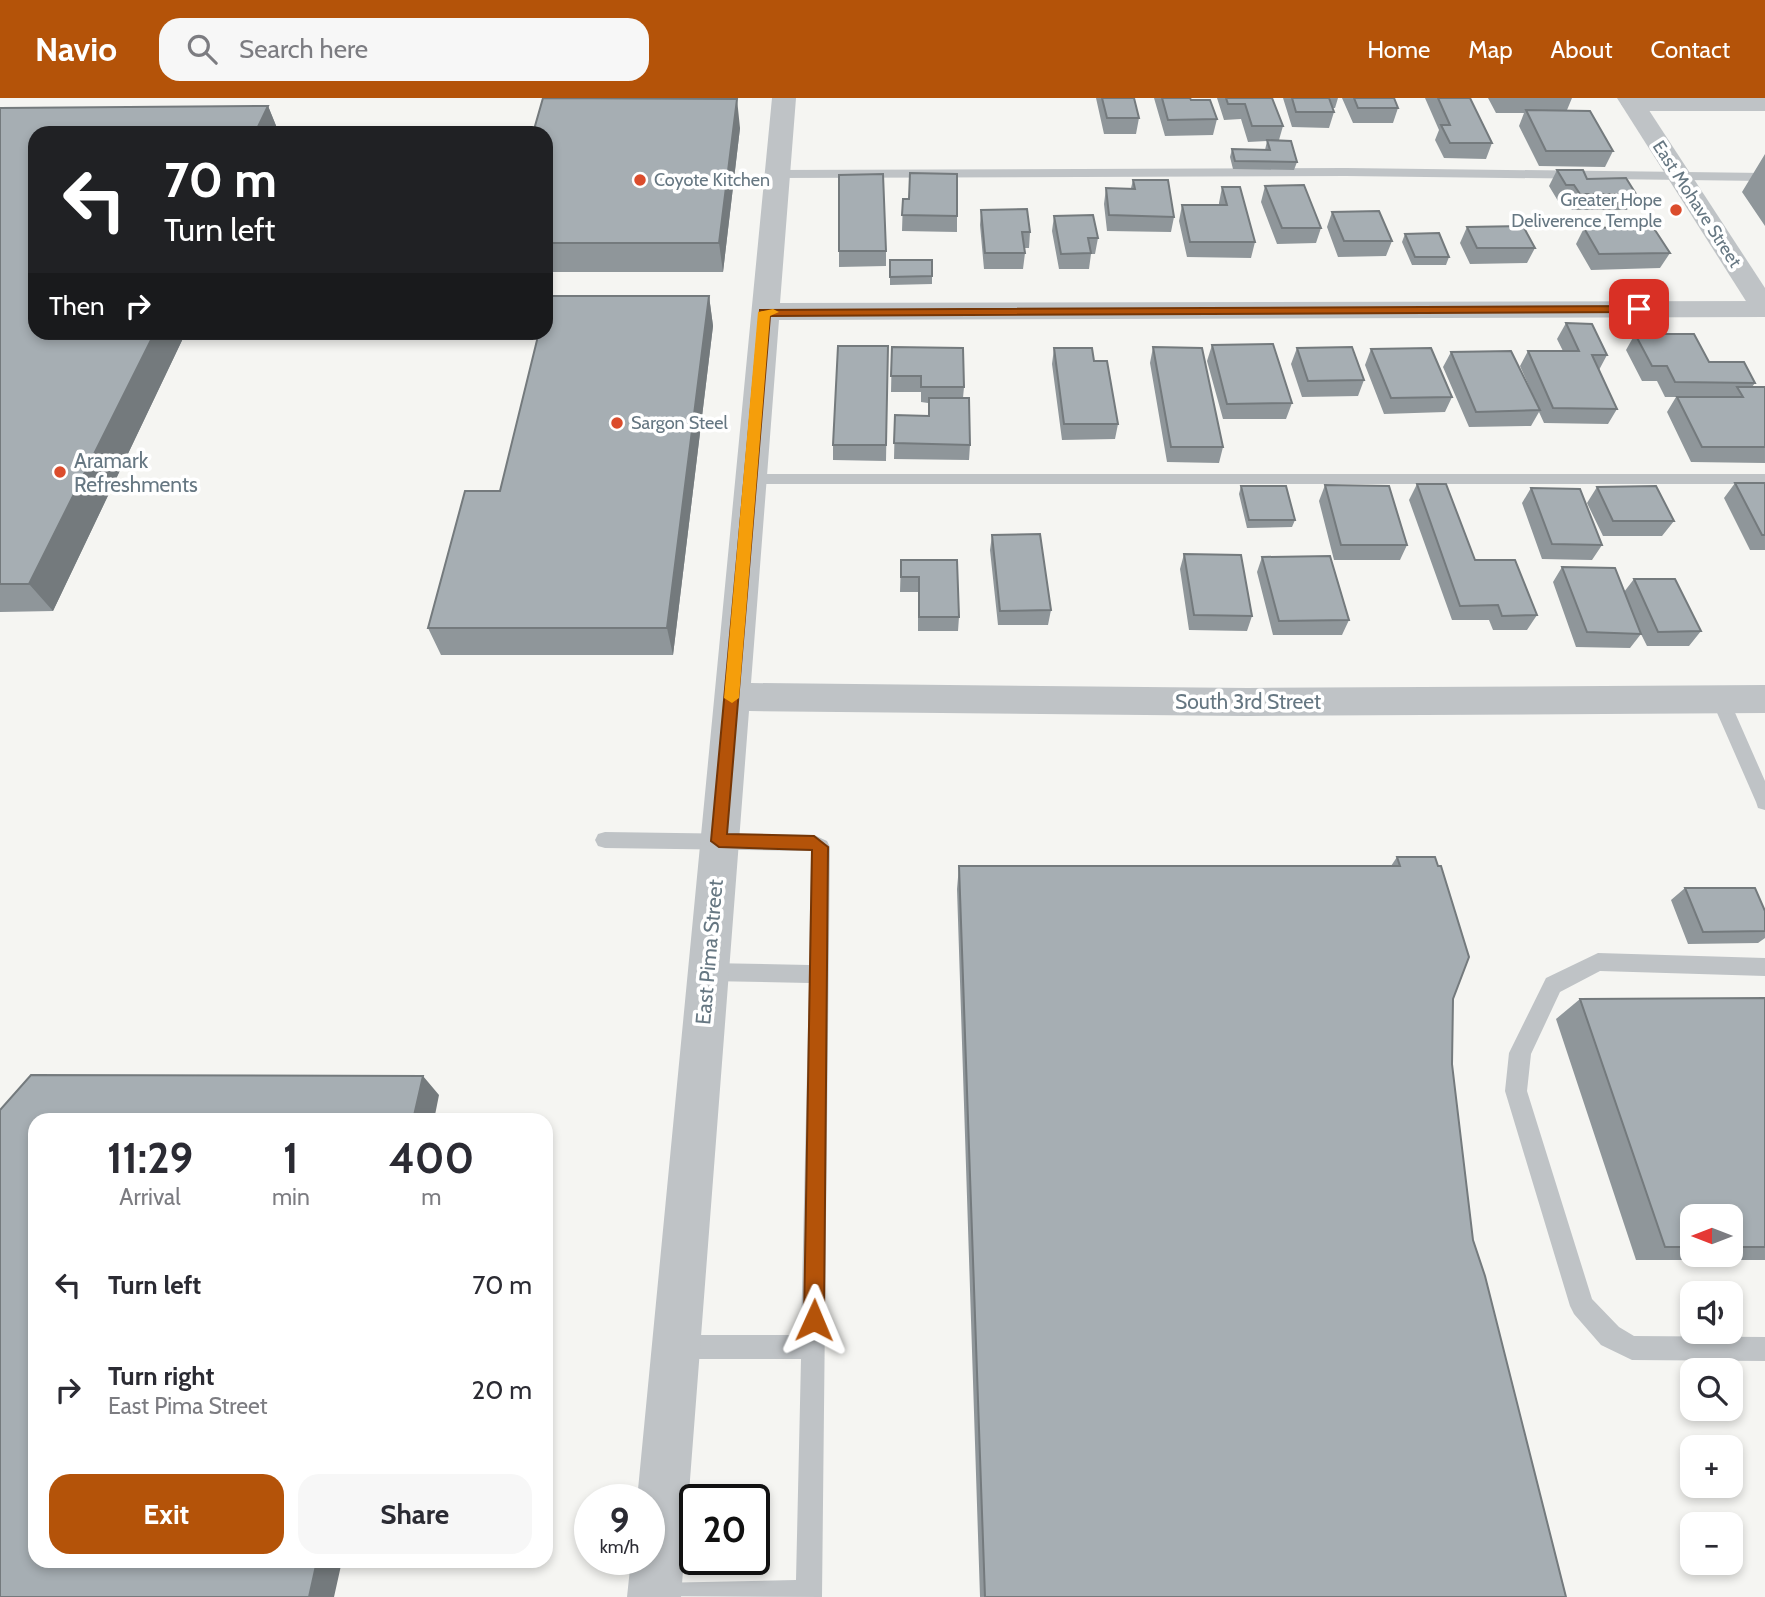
<!DOCTYPE html>
<html lang="en">
<head>
<meta charset="utf-8">
<style>
  :root { --surface:#fff; --page:#f7f7f7; --text:#2b2b33; --muted:#7c7c81; --accent:#b45309 }
  body { margin:0; font-family:Cabin,sans-serif; background:var(--page); color:var(--text); height:100vh; display:flex; flex-direction:column; font-size:26px; white-space:nowrap }
  * { box-sizing:border-box; margin:0 }
  p { font-size:23px; color:var(--muted) }
  .icon { flex:none; width:38px; height:38px; fill:none; stroke:currentColor; stroke-width:2; stroke-linecap:round; stroke-linejoin:round }
  .map { position:relative; flex:1; overflow:hidden }
  .side { position:absolute; left:28px; top:1015px; width:525px; height:455px; display:flex; flex-direction:column; background:var(--surface); border-radius:21px; box-shadow:0 4px 10px #0003 }
  .side>* { flex:none }
  .top-card { position:absolute; left:28px; top:28px; width:525px; height:214px; border-radius:21px; box-shadow:0 4px 10px #0003; background:#202124; color:#fff; overflow:hidden }
  .needle { width:46px; rotate:270deg }
  .buttons { position:absolute; left:1680px; top:1106px; display:grid; gap:14px }
  .buttons a { display:grid; place-items:center; width:63px; height:63px; border-radius:14px; background:var(--surface); box-shadow:0 4px 10px #0003; font-size:35px }
  .speed { position:absolute; left:574px; top:1386px; display:flex; gap:14px; font-size:35px; font-weight:700; text-align:center }
  .speed>* { display:grid; place-content:center; width:91px; height:91px; border-radius:50%; background:var(--surface); box-shadow:0 4px 10px #0003; line-height:1 }
  .speed small { font-size:18px; font-weight:400 }
  .speed .limit { border:4px solid #111; border-radius:10px; background:#fff; color:#111 }
  .pin { position:absolute; display:grid; place-items:center; width:60px; height:60px; color:#fff; margin:-30px; border-radius:14px; box-shadow:0 4px 10px #0006 }
  .me { position:absolute; width:77px; margin:-38px; rotate:1deg; stroke-linejoin:round; filter:drop-shadow(0 0 5px #0008) }
  .turn { display:flex; align-items:center; gap:24px; height:147px; padding:0 21px; font-size:32px }
  .turn .icon { width:91px; height:91px; stroke-width:2.5 }
  .turn b { display:block; font-size:49px; line-height:60px }
  .then { display:flex; align-items:center; height:66px; padding:0 21px; background:#0003; gap:14px; font-size:26px }
  .eta { display:flex; justify-content:space-evenly; align-items:center; height:119px; text-align:center }
  .eta b { font-size:42px; font-weight:800; line-height:49px }
  .cta { display:flex; gap:14px; margin-top:auto; padding:14px 21px }
  .cta a { flex:1; height:80px; border-radius:21px; background:var(--accent); color:#fff; font-size:28px; font-weight:800; line-height:80px; text-align:center }
  .cta a+a { background:var(--page); color:var(--text) }
  ul { padding:0; list-style:none }
  li { display:flex; align-items:center; gap:21px; height:105px; padding:0 21px }
  li div { flex:1 }
  li b { display:block; font-size:26px }
  li em { font-style:normal }
  header { display:flex; align-items:center; gap:42px; box-sizing:border-box; height:98px; padding:0 35px; background:var(--accent); color:#fff }
  header strong { font-size:33px }
  nav { display:flex; gap:38px; margin-inline-start:auto; font-size:24px }
  .search { width:490px; height:63px; background:var(--page); display:flex; align-items:center; gap:18px; box-sizing:border-box; padding:0 24px; border-radius:21px; color:var(--muted); font-size:26px }
  .map>svg:first-child { display:block }
</style>
</head>
<body>
<header>
<strong>Navio</strong>
<div class="search"><svg class="icon" aria-label="search" viewBox="0 0 24 24"><circle cx="10" cy="10" r="6"/><path d="M15 15l6 6"/></svg>Search here</div>
<nav><a>Home</a><a>Map</a><a>About</a><a>Contact</a></nav>
</header>
<div class="map">
<svg width="1765" height="1499" viewBox="0 0 1765 1499">
  <rect width="100%" height="100%" fill="#f5f5f2"/>
  <g fill="none" stroke-linecap="round" stroke-linejoin="round">
    <path fill="#bfc3c6" fill-rule="evenodd" d="M1346 70 1765 75V83L1346 78 777 80 771 76 777 72Z
      M750 376H1765V386H750L742 381Z
      M1720 594 1729 601 1765 683V712L1758 710 1756 704 1711 601Z
      M605 734 814 737 827 743 830 749 822 1499 642 1498 646 1489 655 1485 796 1482 801 1261H676L667 1258 664 1249 667 1240 676 1237H801L809 885 707 883 700 881 697 874 700 867 707 865 809 867 811 753 605 750 598 748 595 742 598 736Z
      M1598 855 1765 860V878L1600 873 1560 894 1531 956 1527 993 1592 1201 1619 1229 1634 1238 1765 1239V1263L1632 1262 1601 1247 1574 1216 1570 1208 1505 993 1509 955 1546 880Z"/>
    <path fill="#bfc3c6" fill-rule="evenodd" d="M772 0H796L780 205 1765 203V219L779 222 751 585 1248 590 1765 587V615L1248 618 749 613 681 1499H627L631 1461H649V1402H637Z
      M1629 0H1765V13H1633L1625 11 1621 6Z"/>
    <path fill="#bfc3c6" fill-rule="evenodd" d="M1617 0H1641L1765 190V219L1755 217 1751 211Z"/>
  </g>
  <path fill="#8f969a" fill-rule="evenodd" d="M543 0H694L740 30 723 174H546V35Z
    M1096 0H1134L1139 20 1136 36H1104Z
    M1154 0H1190L1191 2 1217 21 1213 37 1165 38Z
    M1217 0H1272L1283 28 1279 42 1297 64 1294 72 1233 71 1230 59 1232 51 1265 52 1267 43 1248 44 1241 21 1224 22Z
    M1283 0H1338L1335 10H1333L1334 14 1329 30 1292 29Z
    M1342 0H1394L1398 10 1393 25H1353Z
    M1425 0H1470L1492 45 1486 61 1444 60 1435 42 1439 32Z
    M1488 0H1572L1567 12 1613 53 1605 69 1539 68 1519 28 1524 15H1496Z
    M268 8 279 35H35V234H186L53 513 0 514V10Z
    M1765 56V128L1742 94Z
    M1557 72 1587 81 1636 96 1627 112H1572L1567 103H1558L1549 88Z
    M1133 82 1174 119 1171 134 1107 133 1104 106 1106 90H1131Z
    M1265 88 1321 130 1316 145 1277 146 1261 104Z
    M1222 89 1255 144 1251 160 1187 159 1179 123 1182 107H1219V105Z
    M903 101 957 118V134L902 133Z
    M981 112 1030 134 1029 150H1024L1025 155 1023 171H984L980 127Z
    M1332 114 1392 143 1386 158 1338 159 1327 129Z
    M1054 118 1098 140 1095 156H1091L1089 171H1059L1052 133Z
    M1467 129 1535 150 1527 165 1470 166 1460 145Z
    M1584 130 1670 155 1660 170 1591 172 1576 146Z
    M1405 136 1449 159 1446 167H1412L1402 144Z
    M839 153H886V168L839 169Z
    M890 162 932 178V186L890 187Z
    M709 198 713 228 673 557H441L428 530 500 393Z
    M1566 225 1607 257 1599 272 1617 311 1608 326 1544 325 1539 314 1531 328 1469 329 1443 269 1451 254 1532 295 1520 268 1528 253H1563L1557 241Z
    M261 234H427L261 236Z
    M1635 236 1709 264 1755 285 1752 289H1765V365L1691 364 1667 314 1676 299H1665L1657 283H1642L1626 252Z
    M1212 247 1292 305 1286 321H1223L1207 263Z
    M888 248 886 363 833 362V347Z
    M892 249 964 289 963 300 970 347 969 362 894 361 895 317 928 318V305L921 304V294H891Z
    M1153 249 1223 349 1219 365 1167 364 1150 265Z
    M1054 250 1094 263 1118 326 1115 341 1062 342 1052 266Z
    M1297 250 1364 282 1358 298 1302 299 1291 266Z
    M1371 251 1452 299 1445 314 1384 316 1365 267Z
    M1735 385H1765V452H1750L1724 400Z
    M1417 386 1475 462 1537 517 1527 532H1493L1489 522H1452L1409 402Z
    M1325 387 1407 447 1400 462H1334L1319 403Z
    M1241 388 1295 422 1292 429 1247 430 1239 396Z
    M1597 389 1674 423 1662 438H1603L1587 405Z
    M1531 390 1602 447 1592 462 1542 461 1522 405Z
    M992 437 1051 512 1048 527H998L990 452Z
    M1184 456 1252 518 1247 533 1189 532 1180 471Z
    M1262 459 1349 522 1342 537H1273L1257 474Z
    M901 462 959 519 958 533H918V494H900Z
    M1562 469 1624 494 1634 481 1701 533 1689 548H1647L1641 536 1630 550 1576 549 1553 484Z
    M1397 759 1453 901 1452 966 1473 1142 1566 1499H980L957 791 959 768H1391Z
    M1685 790 1765 813V840L1758 845 1688 846 1671 802Z
    M1765 900V1162H1636L1556 921 1580 901ZM1692 1118H1731V1157H1692Z"/>
  <path fill="#747a7d" d="M737 1 740 30 723 174 719 145Z
    M268 8 279 35H255Z
    M709 198 713 228 673 557 667 530Z
    M155 234H186L53 513 29 486Z
    M423 978 439 997 434 1022H413Z
    M317 1463H342L334 1499H309Z"/>
  <path fill="#a6aeb3" stroke="#747a7d" stroke-width="2" d="M543 0 737 1 719 145H546V98L547 93H546V35H533Z
    M1102 0H1134L1139 20H1107Z
    M1162 0H1190L1191 2H1210L1217 21 1168 22Z
    M1226 0H1272L1283 28H1252L1245 6H1228Z
    M1292 0H1329L1334 14H1296Z
    M1354 0H1394L1398 10H1358Z
    M1438 0H1470L1492 45H1450L1441 27H1450Z
    M268 8 255 35H35V234H155L29 486H0V10Z
    M1526 12 1590 13 1613 53H1546Z
    M1267 42 1291 43 1297 64 1235 63 1232 51 1270 52Z
    M1557 72H1583L1587 81 1626 80 1636 96H1580L1574 87H1566Z
    M910 75 957 76V118L902 117 903 101H909Z
    M883 76 886 153H839V77Z
    M1133 82H1168L1174 119 1109 117 1106 90 1135 91Z
    M1304 87 1321 130H1282L1265 88Z
    M1222 89H1240L1255 144H1190L1182 107H1227Z
    M1027 111 1030 134H1022L1025 155H985L981 112Z
    M1379 113 1392 143H1344L1332 114Z
    M1093 117 1098 140H1088L1091 155 1061 156 1054 118Z
    M1523 128 1535 150H1477L1467 129Z
    M1653 129 1670 155 1599 156 1584 130Z
    M1439 135 1449 159H1415L1405 136Z
    M890 162H932V178L890 179Z
    M548 198H709L667 530H428L465 393H500L539 234H546V205Z
    M1566 225 1592 226 1607 257H1592L1617 311 1553 310 1528 253H1579Z
    M1635 236H1694L1709 264H1744L1755 285 1675 284 1667 268H1652Z
    M1273 246 1292 305 1227 306 1212 247Z
    M838 248H888L886 347H833Z
    M892 249 963 250 964 289H921V278H891Z
    M1153 249 1202 250 1223 349H1171Z
    M1352 249 1364 282 1308 283 1297 250Z
    M1054 250H1092L1094 263H1107L1118 326H1064Z
    M1431 250 1452 299 1391 300 1371 251Z
    M1511 253 1540 312 1476 314 1451 254Z
    M1737 289H1765V349H1702L1677 299H1743Z
    M929 300H969L970 347 894 345 895 317 929 318Z
    M1735 385H1765V437H1762Z
    M1417 386H1446L1475 462H1515L1537 517 1502 518 1498 507 1460 508Z
    M1325 387 1389 388 1407 447H1341Z
    M1241 388H1286L1295 422H1249Z
    M1656 388 1674 423H1613L1597 389Z
    M1531 390 1580 391 1602 447 1552 446Z
    M1040 436 1051 512 1000 513 992 437Z
    M1184 456 1241 457 1252 518 1194 517Z
    M1330 458 1349 522 1279 523 1262 459Z
    M901 462H957L959 519H919V479H901Z
    M1562 469 1615 470 1641 536 1587 534Z
    M1634 481H1675L1701 533 1658 534Z
    M1397 759H1435L1438 768H1441L1469 859 1453 901 1452 966 1473 1142 1485 1178 1566 1499H985L959 768H1400Z
    M1685 790H1755L1765 813V833L1703 834Z
    M1765 900V1149H1731V1118H1692V1149H1665L1580 901Z
    M31 977 423 978 413 1022H35V1463H317L309 1499H0V1012Z"/>
  <path fill="#b45309" stroke="#753606" stroke-width="2" d="M1639 208 1645 211 1643 214 770 218 727 736 814 738 828 749 824 1222 821 1229 814 1232 807 1229 804 1222 812 752 719 749 711 743 760 212Z"/>
  <path fill="#f59e0b" d="M773 211 779 214 770 218 739 600 732 605 724 600 758 214Z"/>
  <g fill="#db4c2c" stroke="#fff" stroke-width="2.5">
    <circle cx="640" cy="82" r="7"/>
    <circle cx="1676" cy="112" r="7"/>
    <circle cx="617" cy="325" r="7"/>
    <circle cx="60" cy="374" r="7"/>
  </g>
  <g text-anchor="middle" dominant-baseline="central" stroke-width="7" stroke-linejoin="round" paint-order="stroke">
    <g font-size="18" fill="#667782" stroke="#fff" text-anchor="start">
      <text x="654" y="82">Coyote Kitchen</text>
      <text x="1662" y="102" text-anchor="end">Greater Hope<tspan x="1662" dy="21">Deliverence Temple</tspan></text>
      <text x="631" y="325">Sargon Steel</text>
    </g>
    <g font-size="18" fill="#667782" stroke="#fff">
      <text transform="translate(1697 106) rotate(57)">East Mohave Street</text>
    </g>
    <g font-size="21" fill="#667782" stroke="#fff" text-anchor="start">
      <text x="74" y="362">Aramark<tspan x="74" dy="24">Refreshments</tspan></text>
    </g>
    <g font-size="21" fill="#667782" stroke="#fff">
      <text x="1248" y="603">South 3rd Street</text>
      <text transform="translate(709 854) rotate(-85)">East Pima Street</text>
    </g>
  </g>
</svg>
<div class="buttons">
<a><svg class="needle" viewBox="-14 -14 28 28"><path d="M0-13l5 13h-10z" fill="#e53935"/><path d="M0 13l5-13h-10z" fill="#7c7c81"/></svg></a>
<a><svg class="icon" aria-label="sound" viewBox="0 0 24 24"><path d="M4 9h4l5-4v14l-5-4H4zM17 9q2 3 0 6"/></svg></a>
<a><svg class="icon" aria-label="search" viewBox="0 0 24 24"><circle cx="10" cy="10" r="6"/><path d="M15 15l6 6"/></svg></a>
<a>+</a>
<a>−</a>
</div>
<div class="speed"><div>9<small>km/h</small></div><div class="limit">20</div></div>
<div class="pin" style="left:1639px;top:211px;background:#d93025"><svg class="icon" aria-label="arrive" viewBox="0 0 24 24"><path d="M6 21V4h12l-3 4 3 4H6"/></svg></div>
<svg class="me" style="left:814px;top:1222px" viewBox="-20 -20 40 40"><path d="M0-17L14 15 0 8-14 15z" fill="#b45309" stroke="#fff" stroke-width="4"/></svg>
<div class="top-card">
<div class="turn"><svg class="icon" aria-label="left" viewBox="0 0 24 24"><path d="M17 20v-9H6M10 6l-5 5 5 5"/></svg><div><b>70 m</b>Turn left</div></div>
<div class="then">Then<svg class="icon" aria-label="right" viewBox="0 0 24 24"><path d="M7 20v-9h11M14 6l5 5-5 5"/></svg></div>
</div>
<section class="side">
<div class="eta">
<div><b>11:29</b><p>Arrival</p></div>
<div><b>1</b><p>min</p></div>
<div><b>400</b><p>m</p></div>
</div>
<ul>
<li><svg class="icon" aria-label="left" viewBox="0 0 24 24"><path d="M17 20v-9H6M10 6l-5 5 5 5"/></svg><div><b>Turn left</b></div><em>70 m</em></li>
<li><svg class="icon" aria-label="right" viewBox="0 0 24 24"><path d="M7 20v-9h11M14 6l5 5-5 5"/></svg><div><b>Turn right</b><p>East Pima Street</p></div><em>20 m</em></li>
</ul>
<div class="cta"><a>Exit</a><a>Share</a></div>
</section>
</div>
</body>
</html>
